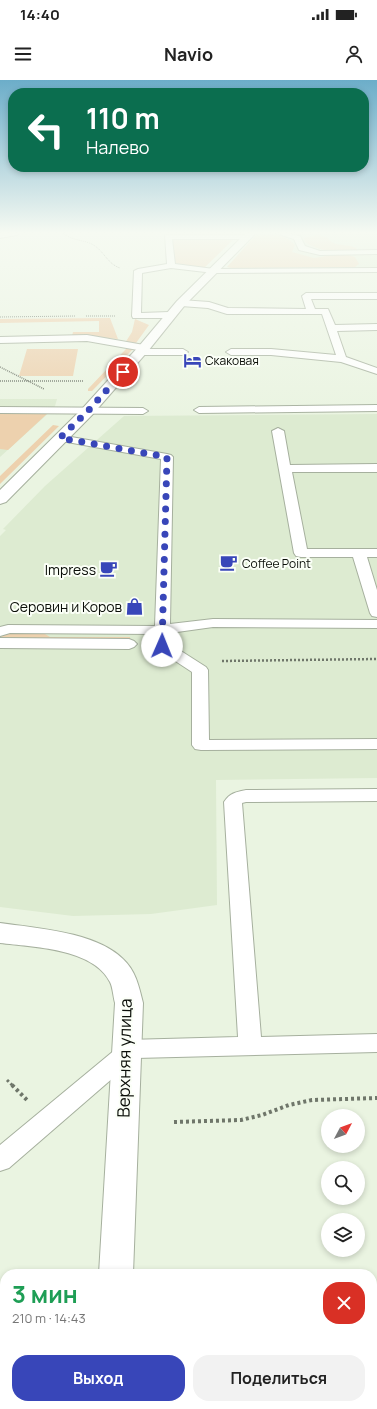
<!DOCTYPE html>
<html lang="ru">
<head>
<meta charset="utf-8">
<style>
  :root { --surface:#fff; --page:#f2f2f2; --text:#222; --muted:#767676; --accent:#3846b9 }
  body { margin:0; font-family:Manrope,sans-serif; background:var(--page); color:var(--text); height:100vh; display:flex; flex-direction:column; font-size:15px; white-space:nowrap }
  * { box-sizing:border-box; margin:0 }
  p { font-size:13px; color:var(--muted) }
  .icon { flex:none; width:22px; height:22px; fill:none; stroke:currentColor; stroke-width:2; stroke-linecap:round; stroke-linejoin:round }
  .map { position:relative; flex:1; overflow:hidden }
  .details { position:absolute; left:0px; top:1189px; width:377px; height:140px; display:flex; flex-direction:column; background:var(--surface); border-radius:16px 16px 0 0; box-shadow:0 2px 6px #0003 }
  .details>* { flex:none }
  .guide { position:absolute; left:8px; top:8px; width:361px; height:84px; border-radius:16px; box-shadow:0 2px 6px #0003; background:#0b6e4f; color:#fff; overflow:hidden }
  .needle { width:26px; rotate:49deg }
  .buttons { position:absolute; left:321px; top:1029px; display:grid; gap:8px }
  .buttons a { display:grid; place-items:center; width:44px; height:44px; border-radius:50%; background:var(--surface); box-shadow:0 2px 6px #0003; font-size:20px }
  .pin { position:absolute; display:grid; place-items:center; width:34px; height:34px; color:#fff; margin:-17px; border:2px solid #fff; border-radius:50%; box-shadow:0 1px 4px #0007 }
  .me { position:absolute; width:44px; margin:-22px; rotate:1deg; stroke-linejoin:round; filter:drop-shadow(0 0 3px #0008) }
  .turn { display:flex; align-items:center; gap:14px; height:84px; padding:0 12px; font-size:18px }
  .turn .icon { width:52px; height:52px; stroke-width:2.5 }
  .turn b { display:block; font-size:28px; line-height:34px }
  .round { display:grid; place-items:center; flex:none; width:42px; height:42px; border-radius:16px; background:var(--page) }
  .headline { display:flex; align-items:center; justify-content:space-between; height:68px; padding:0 12px }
  h1 { font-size:24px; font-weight:700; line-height:30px; color:#1e9e55 }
  .action { display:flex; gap:8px; margin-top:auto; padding:8px 12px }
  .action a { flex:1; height:46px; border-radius:16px; background:var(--accent); color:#fff; font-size:16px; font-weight:700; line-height:46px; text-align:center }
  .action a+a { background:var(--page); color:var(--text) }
  .status { display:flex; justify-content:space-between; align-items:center; height:28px; padding:0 20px; background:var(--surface); direction:ltr }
  .status svg { height:11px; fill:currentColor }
  header { display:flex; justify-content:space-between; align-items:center; height:52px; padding:0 12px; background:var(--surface); font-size:18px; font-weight:700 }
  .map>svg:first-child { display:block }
</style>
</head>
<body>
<div class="status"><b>14:40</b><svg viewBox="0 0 49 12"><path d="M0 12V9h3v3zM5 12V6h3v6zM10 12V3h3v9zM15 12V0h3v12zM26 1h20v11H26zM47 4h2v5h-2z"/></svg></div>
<header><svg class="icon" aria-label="menu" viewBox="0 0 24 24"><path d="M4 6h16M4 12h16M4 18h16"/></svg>Navio<svg class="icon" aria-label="person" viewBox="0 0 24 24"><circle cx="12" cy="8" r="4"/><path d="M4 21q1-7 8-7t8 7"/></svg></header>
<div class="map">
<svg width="377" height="1329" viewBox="0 0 377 1329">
  <rect width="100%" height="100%" fill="#eaf4e1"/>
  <path fill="#ddebd1" d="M258 153H377V187L232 188 227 187Z
    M0 319H57L55 326 52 330 0 377Z
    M377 334V698L216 700 217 825 151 834 73 836 0 827V456L6 450 3 449 45 406 124 336Z"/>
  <path fill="#edd1ae" d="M265 155C279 155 285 155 295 165L292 172 314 178 333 175H348L355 177 359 184 355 187 232 188 227 187 255 156Z
    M317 155 327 157C334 168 346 163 356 168L357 170C341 175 318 171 305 162L304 158Z
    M174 159H234L204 188 175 183 172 160Z
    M110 238 118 259 72 256 73 252H99V241L0 243V239Z
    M135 239 149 245 136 263H125L132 252Z
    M27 269H78L73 296H19Z
    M126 269H133L92 311H88V309Z
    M0 332H49L8 370 0 369Z
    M53 345 59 346 0 404V396Z
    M2 554H45L50 557H130V560L1 559Z"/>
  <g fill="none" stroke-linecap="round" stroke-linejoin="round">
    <defs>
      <path id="service" d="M275 153H287L300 156 305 166 320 171 377 170V174L320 175 299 170 294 159Z
        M165 155H248L252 157 248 159H172L175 184 214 189 377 188V192L214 193 171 188 142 193 141 233 169 232 173 235 169 238H133L132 236 134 191 138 189 167 184Z
        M306 213H377V219H311L315 229H328L335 245 377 244V250L337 251 346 277 377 288V294L341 282 271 275H231L226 272 231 269H271L336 275 322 234H227L208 228 181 226 177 223 181 220 209 222 228 228 306 229 302 216Z
        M87 255 144 265 147 266 148 269H183L188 272 183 275H141L136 272 138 270 87 261 0 263V257Z
        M377 325V331L199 333 194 330 199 327Z
        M0 327 143 328 148 331 143 334 0 333Z
        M278 348 284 351 290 385 377 384V392H292L307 469H377V477H367L377 510V537L372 536 370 533 353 477H301L296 476 294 473 272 351Z
        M60 355 167 374 171 375 173 377 170 544 213 539 377 540V548L213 547 170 553V564L206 587 208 590 209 660 377 659V669L201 670 195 669 192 665V592L157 569 154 566 155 554 10 553 0 556V547L8 545 155 546 161 379 56 360 54 358 56 356Z
        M0 558 129 559 134 561 137 564 134 567 129 569 0 568Z
        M377 709V721L246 722 242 723 261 957 377 954V972L136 978 9 1088 0 1091V1065L116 969 119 963 127 960 238 957 224 722C230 713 236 712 246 710Z"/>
      <path id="minor" d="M0 153H19L17 155 0 158Z
        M246 153H256L185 225 148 271 92 335 6 422 0 424V410L82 329 140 265 177 221Z
        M0 843C36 848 96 852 123 879 136 891 139 907 143 923L133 1194H99L115 923C113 916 113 908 110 902 93 868 32 867 0 863Z
        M91 1324H129L128 1329H90Z"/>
    </defs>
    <use href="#service" stroke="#a6b09e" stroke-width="2"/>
    <use href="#minor" stroke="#a6b09e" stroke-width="2"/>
    <path stroke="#6f766a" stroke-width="1" stroke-dasharray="1 1" stroke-linecap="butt" d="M63 153C74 162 85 159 95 166 104 172 108 184 120 188
      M86 236H115
      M0 237 75 236"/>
    <path stroke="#6f766a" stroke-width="1.5" stroke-dasharray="1 1" stroke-linecap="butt" d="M0 287 44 309
      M0 301H84"/>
    <path stroke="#6f766a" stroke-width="2.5" stroke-dasharray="2 2" stroke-linecap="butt" d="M222 581 377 579"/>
    <path stroke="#6f766a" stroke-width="3" stroke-dasharray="2.5 2.5" stroke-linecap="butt" d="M7 1000 13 1006"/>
    <path stroke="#6f766a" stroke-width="4" stroke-dasharray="3 3" stroke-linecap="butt" d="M12 1005 28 1021
      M174 1042 241 1040 262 1035 289 1025 312 1020 377 1018"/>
    <use href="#service" fill="#fff" fill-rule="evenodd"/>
    <use href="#minor" fill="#fff" fill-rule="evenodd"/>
  </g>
  <linearGradient id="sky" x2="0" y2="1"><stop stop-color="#6cadc9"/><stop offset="0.45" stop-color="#f6faf2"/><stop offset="1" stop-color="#f6faf2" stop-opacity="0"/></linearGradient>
  <rect width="377" height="339" fill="url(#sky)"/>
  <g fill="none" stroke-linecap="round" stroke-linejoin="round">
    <path stroke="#3846b9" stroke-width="7" stroke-dasharray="0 12.6" d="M123 292 87 332 60 358 167 377 162 566"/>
  </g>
  <defs>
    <symbol id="hotel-bare" viewBox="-9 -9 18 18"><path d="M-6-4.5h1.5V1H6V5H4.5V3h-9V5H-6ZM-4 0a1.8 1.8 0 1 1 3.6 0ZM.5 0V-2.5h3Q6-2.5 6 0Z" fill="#3846b9" stroke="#fbfff7" stroke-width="2.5" paint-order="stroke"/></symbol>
    <symbol id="cafe-bare" viewBox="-9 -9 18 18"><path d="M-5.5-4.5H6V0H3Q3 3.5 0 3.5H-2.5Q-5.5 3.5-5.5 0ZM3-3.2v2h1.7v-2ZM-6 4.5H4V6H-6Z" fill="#3846b9" stroke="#fbfff7" stroke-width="2.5" paint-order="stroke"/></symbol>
    <symbol id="shop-bare" viewBox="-9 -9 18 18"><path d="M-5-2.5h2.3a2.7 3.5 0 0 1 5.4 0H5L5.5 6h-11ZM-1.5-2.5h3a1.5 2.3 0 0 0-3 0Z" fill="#3846b9" stroke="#fbfff7" stroke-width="2.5" paint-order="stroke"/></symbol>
  </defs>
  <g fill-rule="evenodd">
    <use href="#hotel-bare" x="180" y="268" width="25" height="25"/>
    <use href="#cafe-bare" x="216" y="470" width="25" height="25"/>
    <use href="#cafe-bare" x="96" y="476" width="25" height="25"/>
    <use href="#shop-bare" x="122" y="514" width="25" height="25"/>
  </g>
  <g text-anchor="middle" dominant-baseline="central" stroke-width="4" stroke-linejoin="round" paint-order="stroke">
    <g font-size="12" fill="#0a0e08" stroke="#fbfff7" text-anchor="start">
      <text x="205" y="280">Скаковая</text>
      <text x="242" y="483">Coffee Point</text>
    </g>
    <g font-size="14" fill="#0a0e08" stroke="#fbfff7" text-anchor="end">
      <text x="96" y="489">Impress</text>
      <text x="122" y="526">Серовин и Коров</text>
    </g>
    <g font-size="17" fill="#0a0e08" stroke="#fbfff7">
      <text transform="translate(124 978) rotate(-89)">Верхняя улица</text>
    </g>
  </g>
</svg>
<div class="buttons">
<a><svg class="needle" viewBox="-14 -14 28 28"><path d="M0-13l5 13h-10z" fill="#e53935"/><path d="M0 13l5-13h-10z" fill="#767676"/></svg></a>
<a><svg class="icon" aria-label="search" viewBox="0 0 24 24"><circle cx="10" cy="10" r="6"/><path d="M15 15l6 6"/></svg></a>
<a><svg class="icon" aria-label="layers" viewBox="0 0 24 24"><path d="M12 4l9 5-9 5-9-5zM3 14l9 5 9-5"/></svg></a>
</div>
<div class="pin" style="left:123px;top:292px;background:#d93025"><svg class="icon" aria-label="arrive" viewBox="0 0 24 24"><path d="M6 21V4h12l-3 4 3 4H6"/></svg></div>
<svg class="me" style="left:162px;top:566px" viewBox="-20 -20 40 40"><circle r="19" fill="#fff"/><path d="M0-13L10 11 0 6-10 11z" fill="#3846b9"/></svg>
<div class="guide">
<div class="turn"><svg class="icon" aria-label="left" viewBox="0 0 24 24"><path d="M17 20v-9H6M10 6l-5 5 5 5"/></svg><div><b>110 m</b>Налево</div></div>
</div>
<section class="details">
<div class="headline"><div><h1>3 мин</h1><p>210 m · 14:43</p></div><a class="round" style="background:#d93025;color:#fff"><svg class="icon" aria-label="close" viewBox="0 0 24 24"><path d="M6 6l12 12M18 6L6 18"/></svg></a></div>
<div class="action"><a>Выход</a><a>Поделиться</a></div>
</section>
</div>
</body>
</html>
